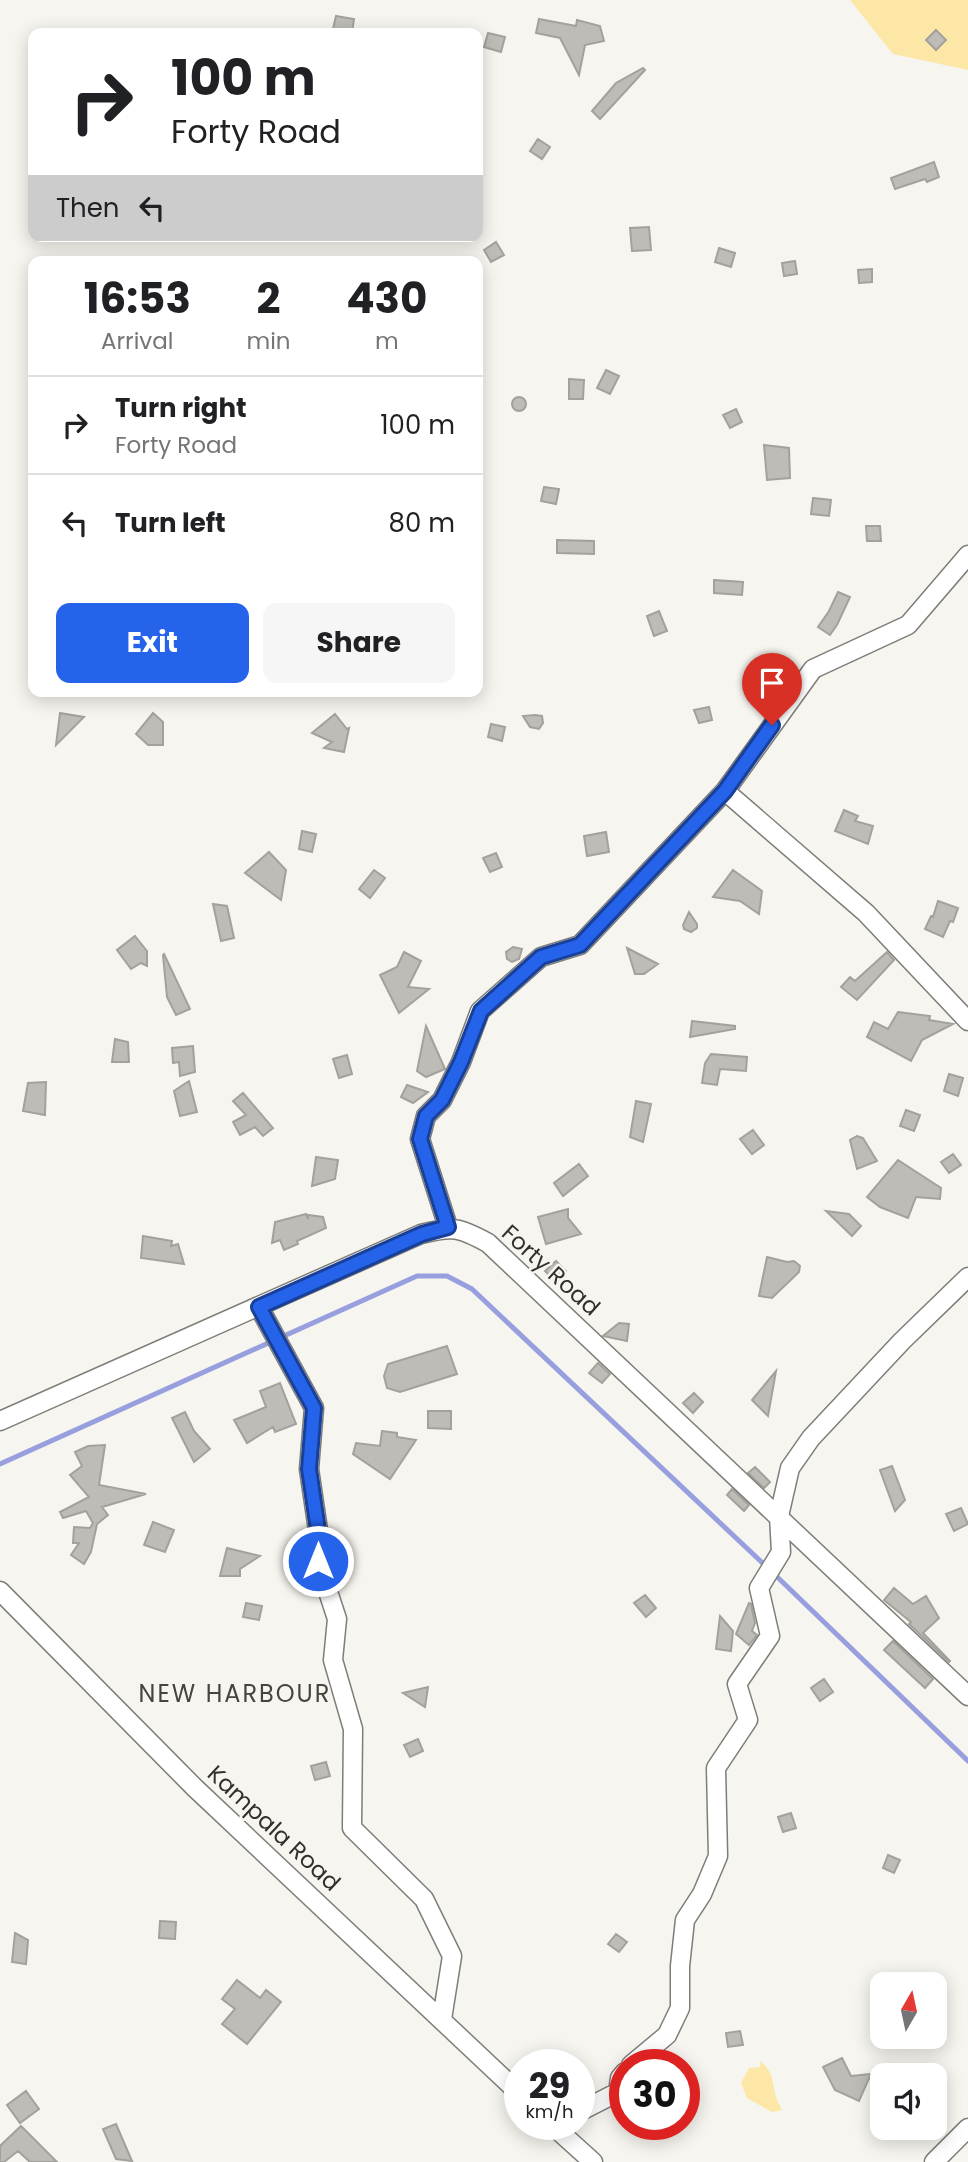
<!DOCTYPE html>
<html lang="en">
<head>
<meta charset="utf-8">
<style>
  :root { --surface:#fff; --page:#f6f6f6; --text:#202124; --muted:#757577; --line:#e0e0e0; --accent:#2563eb }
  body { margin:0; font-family:Poppins,sans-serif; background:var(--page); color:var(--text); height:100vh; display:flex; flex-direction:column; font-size:26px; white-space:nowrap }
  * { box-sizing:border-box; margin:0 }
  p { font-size:23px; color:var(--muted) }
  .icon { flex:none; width:38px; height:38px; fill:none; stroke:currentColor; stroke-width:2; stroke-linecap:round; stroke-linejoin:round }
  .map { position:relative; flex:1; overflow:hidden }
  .panel { position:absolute; left:28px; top:256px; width:455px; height:441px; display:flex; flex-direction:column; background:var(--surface); border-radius:14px; box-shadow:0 4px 18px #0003 }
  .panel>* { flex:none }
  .guide { position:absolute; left:28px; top:28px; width:455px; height:214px; border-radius:14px; box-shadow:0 4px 18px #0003; background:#fff; color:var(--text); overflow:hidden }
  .needle { width:46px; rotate:9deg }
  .tools { position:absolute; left:870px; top:1972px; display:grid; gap:14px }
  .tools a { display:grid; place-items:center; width:77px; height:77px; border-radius:14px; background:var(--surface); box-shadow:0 4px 18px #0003; font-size:35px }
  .speed { position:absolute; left:504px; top:2049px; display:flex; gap:14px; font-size:35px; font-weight:700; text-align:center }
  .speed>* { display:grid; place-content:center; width:91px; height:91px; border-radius:50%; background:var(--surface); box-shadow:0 4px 18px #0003; line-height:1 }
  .speed small { font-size:18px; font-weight:400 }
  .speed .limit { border:10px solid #d22; background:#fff; color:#111 }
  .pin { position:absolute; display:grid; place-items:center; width:60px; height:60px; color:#fff; margin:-72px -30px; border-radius:50% 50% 50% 0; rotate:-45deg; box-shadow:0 0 7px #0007 }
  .pin .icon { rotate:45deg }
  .me { position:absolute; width:77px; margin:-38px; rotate:0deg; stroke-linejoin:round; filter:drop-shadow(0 0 5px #0008) }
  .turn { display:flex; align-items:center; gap:24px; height:147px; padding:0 28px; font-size:32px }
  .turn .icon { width:91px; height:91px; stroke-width:2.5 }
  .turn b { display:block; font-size:49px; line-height:60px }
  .then { display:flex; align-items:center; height:66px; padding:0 28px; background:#0003; gap:14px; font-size:26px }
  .eta { display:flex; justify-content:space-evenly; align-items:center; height:119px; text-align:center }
  .eta b { font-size:42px; font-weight:700; line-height:49px }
  .action { display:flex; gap:14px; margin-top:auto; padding:14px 28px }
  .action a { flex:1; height:80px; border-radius:14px; background:var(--accent); color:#fff; font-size:28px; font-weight:700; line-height:80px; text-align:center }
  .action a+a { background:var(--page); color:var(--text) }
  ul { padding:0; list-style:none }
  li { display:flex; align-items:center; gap:21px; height:98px; padding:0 28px; border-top:2px solid var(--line) }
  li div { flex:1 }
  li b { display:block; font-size:26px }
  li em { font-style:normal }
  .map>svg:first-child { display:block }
</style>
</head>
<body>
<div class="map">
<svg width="968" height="2162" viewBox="0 0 968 2162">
  <rect width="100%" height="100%" fill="#f7f5ef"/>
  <path fill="#fde7a7" d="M850 0H968V70L893 54Z
    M760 2061C773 2072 772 2078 775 2093 776 2099 780 2105 782 2110L772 2112 747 2098 741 2083 749 2068 760 2067Z"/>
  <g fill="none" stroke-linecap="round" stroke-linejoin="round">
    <path stroke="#989fdf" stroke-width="5" d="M0 1464 417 1276H447L472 1289 770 1570 968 1761"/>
  </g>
  <path fill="#bebcb6" stroke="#a3a19c" stroke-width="2" d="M336 16 354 19 352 32 333 29Z
    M539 19 576 26 577 20 600 26 604 41 585 45 579 75 560 38 536 33Z
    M936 30 946 40 936 50 926 40Z
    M488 33 505 37 501 52 484 47Z
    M643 68 645 70 600 119 592 111 616 83Z
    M538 139 550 147 542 159 530 151Z
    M934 162 939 177 927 182 925 179 895 189 891 178Z
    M649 227 651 250 632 251 630 228Z
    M496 242 504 255 491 262 484 250Z
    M719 248 735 253 731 267 715 262Z
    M795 261 797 274 784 276 782 263Z
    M872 269V282L859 283 858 270Z
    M606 370 619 376 610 394 597 388Z
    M569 379 584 380 583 399H569Z
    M512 404a7 7 0 1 1 14 0a7 7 0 1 1-14 0Z
    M736 409 742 422 730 428 723 415Z
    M764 445 789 448 790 478 767 480Z
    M544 487 559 489 556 504 541 501Z
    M813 498 831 500 829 516 811 514Z
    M866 526H880L881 541H867Z
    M557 540 594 541V554L557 553Z
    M714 580 743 582 742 595 714 593Z
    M838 592 850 597 837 625 830 635 818 627 829 611Z
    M659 611 667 631 654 636 647 616Z
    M709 707 712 720 699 723 694 710Z
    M60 713 84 717 56 745Z
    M153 713 163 722V745H148L136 734Z
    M335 714 347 729 349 728 344 752 324 748 332 742 312 733Z
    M535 715 542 716 543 723 539 729 530 727 523 716Z
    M491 724 505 727 502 741 488 737Z
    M844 810 858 816 855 821 873 826 868 844 835 831Z
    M302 831 316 834 312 852 299 849Z
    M606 832 609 852 587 856 584 836Z
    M269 852 286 870 281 900 245 873Z
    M496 853 502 867 490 872 483 858Z
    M374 870 385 878 370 898 359 889Z
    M733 870 762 891 759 914 740 901 713 897Z
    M938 901 958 908 953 922 950 921 943 937 925 929 931 916 933 917Z
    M213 904 227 906 234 938 221 941Z
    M689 912 697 924V928L691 932 684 929 683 925Z
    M135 936 147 951V966L141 963 131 969 117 950Z
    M513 947 522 949 519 959 512 962 507 959 506 952Z
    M627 948 658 964 644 974H635Z
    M404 952 421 961 408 987 429 989 399 1013 380 975 397 967Z
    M887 952 894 960 857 1000 841 987 850 977 855 981Z
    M164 954 190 1009 176 1015 167 997 163 955Z
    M898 1012 930 1016 929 1020 953 1024 922 1040 911 1061 867 1037 874 1022 888 1029Z
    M692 1021 735 1026V1029L690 1037Z
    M426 1026 445 1069 426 1077 417 1071Z
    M115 1039 128 1042 129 1062H112Z
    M193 1046 195 1072 180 1076 179 1062 173 1063 172 1048Z
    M711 1054 747 1057 746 1071 720 1069 717 1085 702 1083 705 1063Z
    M347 1055 352 1074 339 1078 333 1059Z
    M949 1074 963 1078 958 1096 944 1091Z
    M189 1081 197 1112 180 1116 174 1091Z
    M46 1082 45 1115 23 1111 28 1083Z
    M407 1085 428 1092 413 1103 401 1097Z
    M243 1093 273 1128 263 1136 255 1127 240 1135 233 1122 246 1115 233 1101Z
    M636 1101 651 1104 643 1142 630 1137Z
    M906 1110 920 1115 914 1131 900 1126Z
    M753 1130 764 1145 752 1154 740 1139Z
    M857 1136 863 1138 877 1161 857 1169 850 1140Z
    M953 1154 961 1165 949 1173 941 1162Z
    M316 1157 338 1160 335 1179 312 1186Z
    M898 1160 941 1188 940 1199 916 1197 908 1218 880 1207 867 1197Z
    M579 1164 588 1176 563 1196 554 1183Z
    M568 1209V1218L581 1234 546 1244 538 1217Z
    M826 1211 849 1214 861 1226 852 1236Z
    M306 1214 308 1219V1215L323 1217 326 1228 297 1241 298 1244 284 1250 280 1240 272 1243 275 1222Z
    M143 1236 172 1241 171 1246 178 1244 184 1264 141 1258Z
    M767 1257 787 1262 794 1261 800 1266 799 1272 772 1298 759 1296Z
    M556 1261 566 1271 556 1282 545 1271Z
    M619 1323 629 1324 627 1341 603 1336Z
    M447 1346 457 1374 400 1392 387 1388 384 1376 388 1364Z
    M598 1363 610 1374 602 1383 589 1373Z
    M776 1371 768 1416 752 1400Z
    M280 1383 296 1424 275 1432 273 1427 247 1443 234 1420 266 1407 260 1391Z
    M694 1393 703 1402 693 1413 683 1403Z
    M428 1411H451V1429L428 1428Z
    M185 1412 194 1431 210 1449 194 1462 172 1418Z
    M382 1431 397 1433V1437L416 1440 390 1479 353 1454 356 1443 380 1446Z
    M105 1445 99 1485 146 1494 102 1507 108 1515 97 1524 91 1552 84 1564 71 1555 79 1543H73L74 1527 90 1528 93 1523 86 1511 63 1518 60 1512 89 1497 70 1475 82 1466 75 1452 88 1446Z
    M892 1466 905 1500 895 1511 880 1470Z
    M755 1467 770 1482 764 1488 748 1473Z
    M732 1489 749 1505 744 1511 727 1495Z
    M961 1508 968 1524 954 1531 946 1514Z
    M153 1522 174 1530 165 1552 144 1545Z
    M227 1548 260 1556 240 1569V1576H220Z
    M894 1588 913 1604 926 1596 939 1618 923 1633 950 1661 949 1662 909 1624 911 1622 884 1600Z
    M645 1595 656 1608 646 1617 634 1603Z
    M246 1603 262 1606 259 1620 243 1617Z
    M749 1603 751 1604 755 1623 752 1631 757 1635 749 1645 736 1634Z
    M720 1616 733 1631 731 1651 716 1649Z
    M893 1641 933 1679 925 1688 884 1650Z
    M824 1679 833 1692 820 1701 811 1688Z
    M428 1687 425 1707 403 1693Z
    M418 1739 423 1751 410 1757 404 1745Z
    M326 1762 330 1776 315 1780 311 1766Z
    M791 1813 796 1828 783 1832 778 1817Z
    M888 1855 900 1860 894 1873 883 1868Z
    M160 1921 176 1922 175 1939 159 1938Z
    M15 1933 28 1940 26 1964 12 1962Z
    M616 1934 627 1942 619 1952 608 1944Z
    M237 1980 260 1998 266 1990 281 2002 247 2044 222 2024 235 2009 222 1999Z
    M740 2031 743 2045 728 2047 726 2033Z
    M842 2058 851 2076 871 2074 859 2101 835 2090 823 2067Z
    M26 2091 39 2109 20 2123 7 2105Z
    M116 2124 132 2161 116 2159 103 2129Z
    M21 2126 57 2162H30L18 2151 4 2162H0V2146Z"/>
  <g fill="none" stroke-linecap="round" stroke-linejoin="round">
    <defs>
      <path id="minor" d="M725 791 866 913 968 1021
        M448 1227 420 1139 426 1116 442 1100 461 1062 480 1011 541 957 580 945 725 791 813 669 908 625 968 555
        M259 1307 314 1408 309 1469 318 1530V1561L337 1619 333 1660 353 1729 352 1828 424 1899 452 1956 442 2019
        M0 1421 421 1234C453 1226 459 1227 488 1243L968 1696
        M0 1591 195 1788 520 2094
        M631 2065 667 2035 680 2008V1966L685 1920 702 1894 718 1856 716 1768 748 1720 737 1684 770 1636 759 1588 781 1552 779 1516 790 1468 811 1438 902 1341 968 1277
        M579 2112 618 2092 620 2078 625 2072
        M551 2124 593 2162
        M934 2162 968 2128"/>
    </defs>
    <use href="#minor" stroke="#7f7d78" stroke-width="21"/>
    <use href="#minor" stroke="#fff" stroke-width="18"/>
  </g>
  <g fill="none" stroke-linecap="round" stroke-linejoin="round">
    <defs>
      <path id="route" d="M318 1561V1530L309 1469 314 1408 259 1307 422 1234 448 1227 420 1139 426 1116 442 1100 461 1062 481 1011 541 957 580 945 725 791 772 725"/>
    </defs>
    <use href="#route" stroke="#184099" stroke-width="18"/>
    <use href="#route" stroke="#2563eb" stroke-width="12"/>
  </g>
  <g text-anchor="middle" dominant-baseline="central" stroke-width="5" stroke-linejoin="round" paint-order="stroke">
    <g font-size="23" fill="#31302e" stroke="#f7f5ef">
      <text transform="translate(551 1270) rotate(42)">Forty Road</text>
      <text transform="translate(274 1828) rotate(43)">Kampala Road</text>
    </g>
    <g font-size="24" letter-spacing="2" fill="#46443f" stroke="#f7f5ef">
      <text x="235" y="1693">NEW HARBOUR</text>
    </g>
  </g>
</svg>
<div class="tools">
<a><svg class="needle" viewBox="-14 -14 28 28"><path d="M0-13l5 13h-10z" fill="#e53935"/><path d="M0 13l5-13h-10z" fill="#757577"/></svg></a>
<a><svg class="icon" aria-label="sound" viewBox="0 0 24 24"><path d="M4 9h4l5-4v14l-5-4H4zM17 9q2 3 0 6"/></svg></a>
</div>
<div class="speed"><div>29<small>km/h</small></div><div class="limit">30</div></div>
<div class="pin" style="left:772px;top:725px;background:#d93025"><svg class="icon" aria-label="arrive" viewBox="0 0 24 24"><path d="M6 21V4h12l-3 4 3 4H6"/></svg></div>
<svg class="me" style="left:318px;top:1561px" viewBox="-20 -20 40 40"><circle r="17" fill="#2563eb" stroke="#fff" stroke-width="3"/><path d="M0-11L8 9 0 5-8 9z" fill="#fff"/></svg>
<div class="guide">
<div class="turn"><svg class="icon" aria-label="right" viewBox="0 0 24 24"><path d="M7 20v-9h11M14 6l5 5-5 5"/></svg><div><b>100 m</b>Forty Road</div></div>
<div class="then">Then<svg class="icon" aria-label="left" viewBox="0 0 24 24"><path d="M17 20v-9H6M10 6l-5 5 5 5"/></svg></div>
</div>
<section class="panel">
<div class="eta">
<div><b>16:53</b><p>Arrival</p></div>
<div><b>2</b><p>min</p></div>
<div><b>430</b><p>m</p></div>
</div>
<ul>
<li><svg class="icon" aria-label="right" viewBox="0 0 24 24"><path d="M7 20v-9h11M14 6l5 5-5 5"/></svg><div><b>Turn right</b><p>Forty Road</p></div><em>100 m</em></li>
<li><svg class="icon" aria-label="left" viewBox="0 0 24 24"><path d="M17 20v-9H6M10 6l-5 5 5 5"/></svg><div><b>Turn left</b></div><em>80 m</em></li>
</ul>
<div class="action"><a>Exit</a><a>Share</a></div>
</section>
</div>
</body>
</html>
